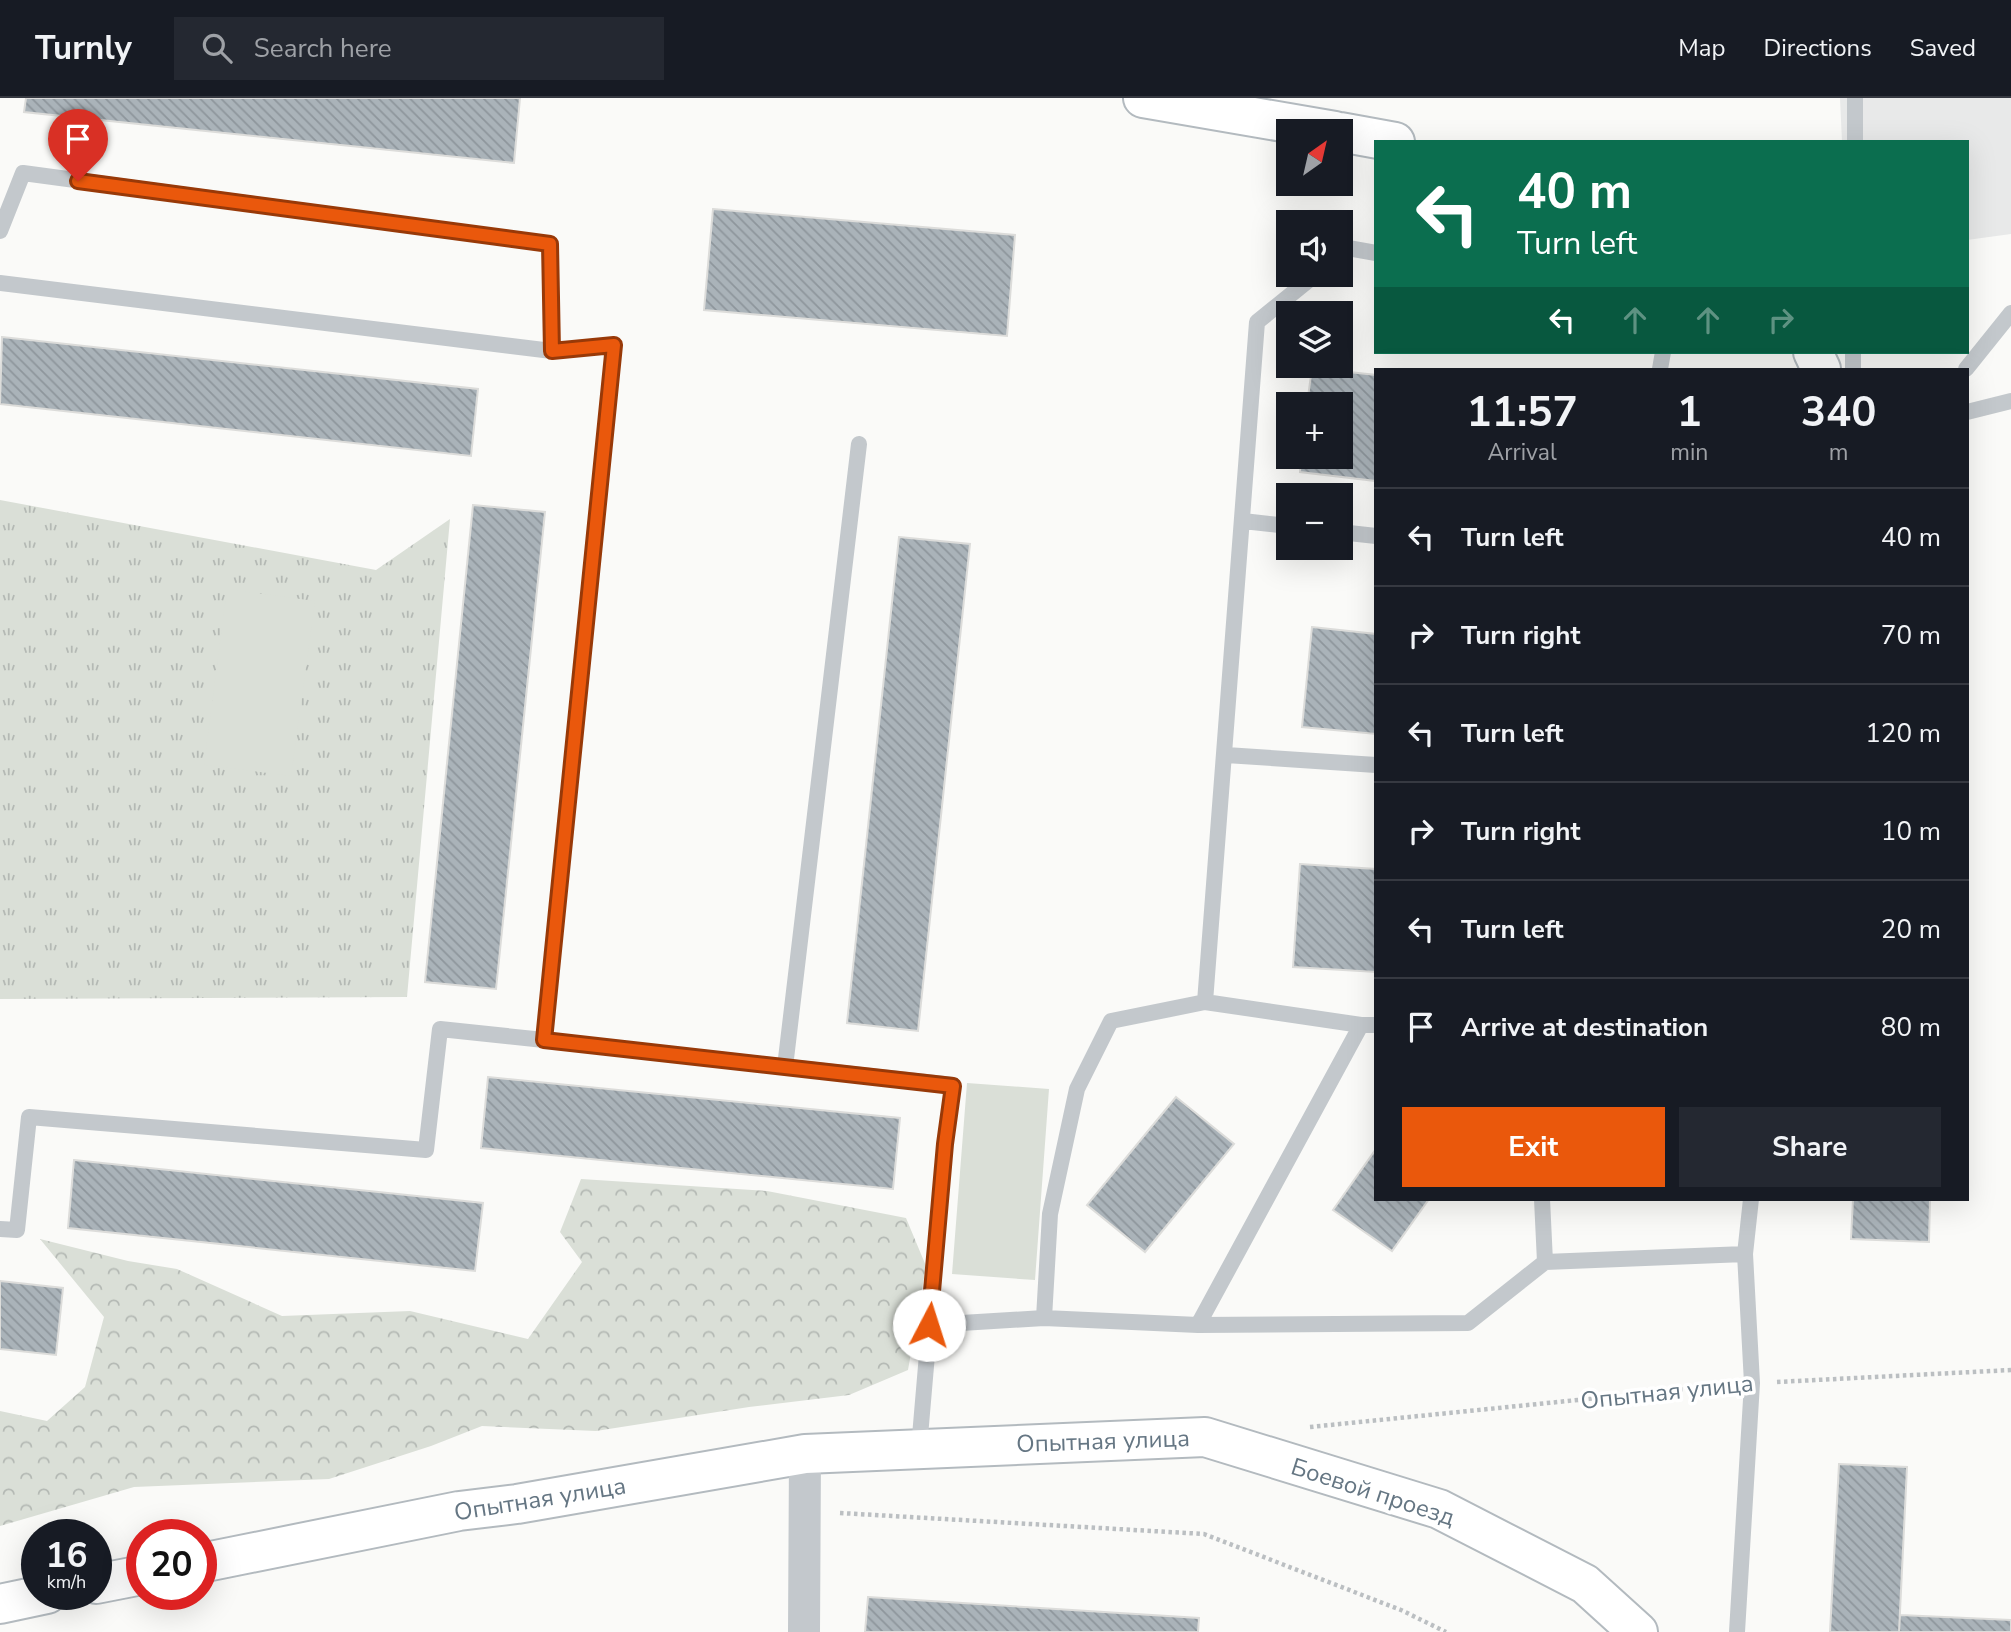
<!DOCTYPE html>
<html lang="en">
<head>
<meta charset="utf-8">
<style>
  :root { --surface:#171b24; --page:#242831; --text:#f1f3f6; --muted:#9ea1a6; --line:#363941; --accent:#ea580c }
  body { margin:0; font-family:"Nunito Sans",sans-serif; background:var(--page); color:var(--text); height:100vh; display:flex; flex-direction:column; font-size:26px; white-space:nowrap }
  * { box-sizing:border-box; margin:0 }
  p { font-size:23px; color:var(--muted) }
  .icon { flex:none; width:38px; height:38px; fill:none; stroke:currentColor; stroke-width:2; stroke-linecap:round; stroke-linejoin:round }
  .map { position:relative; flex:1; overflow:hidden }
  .details { position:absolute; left:1374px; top:270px; width:595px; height:833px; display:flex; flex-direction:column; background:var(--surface); border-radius:0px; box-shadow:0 7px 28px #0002 }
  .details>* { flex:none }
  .hud { position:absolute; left:1374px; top:42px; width:595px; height:214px; border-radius:0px; box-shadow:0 7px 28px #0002; background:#0b6e4f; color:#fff; overflow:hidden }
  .needle { width:46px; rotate:34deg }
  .fabs { position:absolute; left:1276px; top:21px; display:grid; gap:14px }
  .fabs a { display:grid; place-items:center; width:77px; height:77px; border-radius:0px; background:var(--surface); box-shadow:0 7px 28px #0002; font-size:35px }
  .speed { position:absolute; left:21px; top:1421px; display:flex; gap:14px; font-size:35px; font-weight:700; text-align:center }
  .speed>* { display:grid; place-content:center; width:91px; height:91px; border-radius:50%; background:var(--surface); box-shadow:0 7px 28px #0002; line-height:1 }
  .speed small { font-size:18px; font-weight:400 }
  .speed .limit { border:10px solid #d22; background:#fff; color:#111 }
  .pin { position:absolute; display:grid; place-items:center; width:60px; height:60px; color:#fff; margin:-72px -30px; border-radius:50% 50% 50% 0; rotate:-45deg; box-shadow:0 0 7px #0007 }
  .pin .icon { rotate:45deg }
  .me { position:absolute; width:77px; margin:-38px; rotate:5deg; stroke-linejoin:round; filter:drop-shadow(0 0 5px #0008) }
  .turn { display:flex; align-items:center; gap:24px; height:147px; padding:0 28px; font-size:32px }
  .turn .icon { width:91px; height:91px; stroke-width:2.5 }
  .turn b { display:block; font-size:49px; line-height:60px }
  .lanes { display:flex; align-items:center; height:66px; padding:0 28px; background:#0003; justify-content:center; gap:35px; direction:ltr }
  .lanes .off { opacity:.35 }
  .eta { display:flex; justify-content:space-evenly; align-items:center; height:119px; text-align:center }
  .eta b { font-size:42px; font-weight:700; line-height:49px }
  .button { display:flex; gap:14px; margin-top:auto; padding:14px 28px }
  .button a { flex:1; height:80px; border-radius:0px; background:var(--accent); color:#fff; font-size:28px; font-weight:700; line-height:80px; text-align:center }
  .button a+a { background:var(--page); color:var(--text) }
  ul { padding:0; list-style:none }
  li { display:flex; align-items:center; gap:21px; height:98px; padding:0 28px; border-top:2px solid var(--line) }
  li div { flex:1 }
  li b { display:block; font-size:26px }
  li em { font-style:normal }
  header { display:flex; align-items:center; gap:42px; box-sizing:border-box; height:98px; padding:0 35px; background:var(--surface); border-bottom:2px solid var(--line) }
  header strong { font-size:33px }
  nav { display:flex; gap:38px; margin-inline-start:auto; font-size:24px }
  .search { width:490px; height:63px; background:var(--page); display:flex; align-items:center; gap:18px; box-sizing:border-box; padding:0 24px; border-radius:0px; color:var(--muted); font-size:26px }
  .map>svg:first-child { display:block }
</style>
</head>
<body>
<header>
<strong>Turnly</strong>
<div class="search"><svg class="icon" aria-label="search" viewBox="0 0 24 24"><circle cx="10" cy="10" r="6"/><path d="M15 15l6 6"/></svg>Search here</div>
<nav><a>Map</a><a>Directions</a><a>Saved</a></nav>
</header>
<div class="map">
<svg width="2011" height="1534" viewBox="0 0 2011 1534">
  <defs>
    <pattern id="grass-tufts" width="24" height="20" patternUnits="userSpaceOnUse" patternTransform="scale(1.75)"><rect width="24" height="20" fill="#dadfd7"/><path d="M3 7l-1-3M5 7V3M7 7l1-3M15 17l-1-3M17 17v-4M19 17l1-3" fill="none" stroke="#b4b9b4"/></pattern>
    <pattern id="forest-crowns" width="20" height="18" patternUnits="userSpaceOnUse" patternTransform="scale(1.75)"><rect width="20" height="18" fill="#dadfd7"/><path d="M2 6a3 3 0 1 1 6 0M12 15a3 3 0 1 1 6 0" fill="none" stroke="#b4b9b4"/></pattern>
    <pattern id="building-back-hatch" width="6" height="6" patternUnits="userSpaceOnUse" patternTransform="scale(1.75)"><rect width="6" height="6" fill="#aab3b9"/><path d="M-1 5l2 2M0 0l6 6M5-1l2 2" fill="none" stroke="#8e969c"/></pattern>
  </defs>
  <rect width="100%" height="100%" fill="#fafaf8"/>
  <path fill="#e8e9e9" d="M1840 0H2011V136L1967 142V44H1842Z"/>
  <path fill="url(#grass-tufts)" d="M0 402 376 472 450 421 407 899 0 901Z"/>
  <path fill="url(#forest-crowns)" d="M581 1081 767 1093 906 1120 926 1168 908 1272 849 1297 749 1309 596 1333 482 1328 431 1348 329 1381 134 1389 0 1428V1313L47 1323 85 1289 104 1219 40 1141 128 1163 177 1171 282 1218 410 1213 528 1241 582 1164 560 1134Z"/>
  <path fill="#dadfd7" d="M227 491 315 503 291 678 204 667Z
    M967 985 1049 991 1035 1182 952 1176Z"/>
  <path fill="url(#building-back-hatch)" stroke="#dcdcda" stroke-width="2" d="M26 0H520L514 65 24 14Z
    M713 111 1015 137 1007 238 704 212Z
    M2 239 478 291 471 358 0 306Z
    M1312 270 1376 277V383L1300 374 1301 359H1340V306H1307Z
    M473 407 545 414 496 891 425 884Z
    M899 439 970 446 918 933 847 925Z
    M1312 529 1376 536V636L1302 629Z
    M1300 766 1376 771V874L1293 869Z
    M488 979 900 1020 893 1091 481 1050Z
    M1176 999 1234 1046 1145 1154 1087 1107Z
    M1376 1051V1101H1429L1392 1153 1333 1112Z
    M74 1062 483 1105 475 1173 68 1130Z
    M1853 1101H1930L1929 1144 1851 1141Z
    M0 1183 63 1190 56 1257 0 1251Z
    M1839 1366 1907 1369 1899 1534H1830Z
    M868 1499 1199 1520 1198 1534H865Z
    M1900 1517 2011 1522V1534H1899Z"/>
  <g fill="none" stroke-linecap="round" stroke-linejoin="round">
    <defs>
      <path id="secondary" d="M1143 0 1335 33
        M1340 34 1395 44
        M1813 254 1821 271
        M201 1465 459 1413 517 1406 805 1356 1205 1339 1439 1411 1585 1486 1638 1534
        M96 1486 142 1477
        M0 1506 47 1496"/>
    </defs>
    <use href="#secondary" stroke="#b3babf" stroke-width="42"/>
    <path stroke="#bbbfc2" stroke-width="4.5" stroke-dasharray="3.5 3.5" stroke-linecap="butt" d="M1777 1284 2011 1272
      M1310 1329 1726 1287
      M840 1415 1204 1436 1401 1512 1446 1534"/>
    <path stroke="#c3c8cc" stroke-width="16" d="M1855 44V0
      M0 133 23 75 550 146 552 253 614 247 544 942 953 987 945 1046 919 1350
      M1340 156 1348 150 1376 155
      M0 185 552 253
      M1660 271 1663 254
      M1853 271V254
      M1966 271 2011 215
      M1967 314 2011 303
      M1243 423 1288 428
      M1340 434 1376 438
      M1226 657 1376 667
      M1205 904 1361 927H1376
      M785 969 859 346
      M1542 1101 1545 1164
      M0 1131 17 1132 29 1019 426 1052 440 931 544 942
      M1044 1220 1050 1116 1077 991 1111 923 1205 904 1257 224 1315 177
      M929 1227 1044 1220 1198 1227 1468 1225 1545 1164 1745 1156
      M1198 1227 1361 927
      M1737 1534 1752 1285 1745 1156 1751 1101"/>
    <path stroke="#c3c8cc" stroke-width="32" d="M804 1534 805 1356"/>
    <use href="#secondary" stroke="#fff" stroke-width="38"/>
  </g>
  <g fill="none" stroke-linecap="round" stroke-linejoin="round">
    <defs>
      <path id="route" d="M78 83 550 146 552 253 614 247 544 942 953 988 945 1046 929 1227"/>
    </defs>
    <use href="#route" stroke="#983908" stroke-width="18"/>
    <use href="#route" stroke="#ea580c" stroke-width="12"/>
  </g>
  <g text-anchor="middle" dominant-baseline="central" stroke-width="7" stroke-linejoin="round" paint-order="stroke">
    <g font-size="24" fill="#657683" stroke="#fff">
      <text transform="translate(1667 1294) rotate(-6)">Опытная улица</text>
      <text transform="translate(1103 1343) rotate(-2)">Опытная улица</text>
      <text transform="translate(1373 1394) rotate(18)">Боевой проезд</text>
      <text transform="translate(540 1401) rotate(-9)">Опытная улица</text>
    </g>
  </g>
</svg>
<div class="fabs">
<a><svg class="needle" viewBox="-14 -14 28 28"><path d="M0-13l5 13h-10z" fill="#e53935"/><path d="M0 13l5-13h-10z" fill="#9ea1a6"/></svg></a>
<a><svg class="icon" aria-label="sound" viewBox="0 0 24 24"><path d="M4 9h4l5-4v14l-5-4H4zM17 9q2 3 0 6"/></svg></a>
<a><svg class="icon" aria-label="layers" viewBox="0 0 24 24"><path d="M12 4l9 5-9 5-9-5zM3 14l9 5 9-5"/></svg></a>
<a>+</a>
<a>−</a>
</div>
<div class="speed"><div>16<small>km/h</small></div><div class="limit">20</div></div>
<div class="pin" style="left:78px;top:83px;background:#d93025"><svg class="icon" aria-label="arrive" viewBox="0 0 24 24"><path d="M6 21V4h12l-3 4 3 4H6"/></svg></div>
<svg class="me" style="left:929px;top:1227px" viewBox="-20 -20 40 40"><circle r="19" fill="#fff"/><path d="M0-13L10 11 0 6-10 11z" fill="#ea580c"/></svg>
<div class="hud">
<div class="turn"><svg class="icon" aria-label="left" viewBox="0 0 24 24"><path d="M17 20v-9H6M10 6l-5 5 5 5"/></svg><div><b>40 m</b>Turn left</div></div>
<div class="lanes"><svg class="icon" aria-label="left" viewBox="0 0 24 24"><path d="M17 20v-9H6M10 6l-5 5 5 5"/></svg><svg class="icon off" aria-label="ahead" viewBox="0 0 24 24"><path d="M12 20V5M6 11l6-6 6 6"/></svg><svg class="icon off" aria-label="ahead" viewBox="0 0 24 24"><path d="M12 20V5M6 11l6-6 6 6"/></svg><svg class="icon off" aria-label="right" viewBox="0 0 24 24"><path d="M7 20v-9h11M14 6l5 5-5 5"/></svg></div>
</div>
<section class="details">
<div class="eta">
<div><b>11:57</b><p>Arrival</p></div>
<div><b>1</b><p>min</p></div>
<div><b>340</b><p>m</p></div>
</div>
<ul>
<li><svg class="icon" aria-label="left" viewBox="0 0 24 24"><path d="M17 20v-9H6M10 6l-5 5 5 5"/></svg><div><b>Turn left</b></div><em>40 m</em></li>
<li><svg class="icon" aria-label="right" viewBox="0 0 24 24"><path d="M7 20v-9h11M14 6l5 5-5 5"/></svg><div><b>Turn right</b></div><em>70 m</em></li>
<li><svg class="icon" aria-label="left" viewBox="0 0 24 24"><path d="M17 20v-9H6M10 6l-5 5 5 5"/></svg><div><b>Turn left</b></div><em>120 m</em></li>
<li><svg class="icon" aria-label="right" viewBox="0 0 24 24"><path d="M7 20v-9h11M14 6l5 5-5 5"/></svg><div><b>Turn right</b></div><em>10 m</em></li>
<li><svg class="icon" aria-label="left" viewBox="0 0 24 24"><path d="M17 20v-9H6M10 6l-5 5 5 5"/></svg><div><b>Turn left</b></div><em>20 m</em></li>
<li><svg class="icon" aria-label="arrive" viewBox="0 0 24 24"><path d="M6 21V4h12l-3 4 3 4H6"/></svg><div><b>Arrive at destination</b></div><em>80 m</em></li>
</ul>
<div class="button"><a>Exit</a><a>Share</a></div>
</section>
</div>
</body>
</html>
